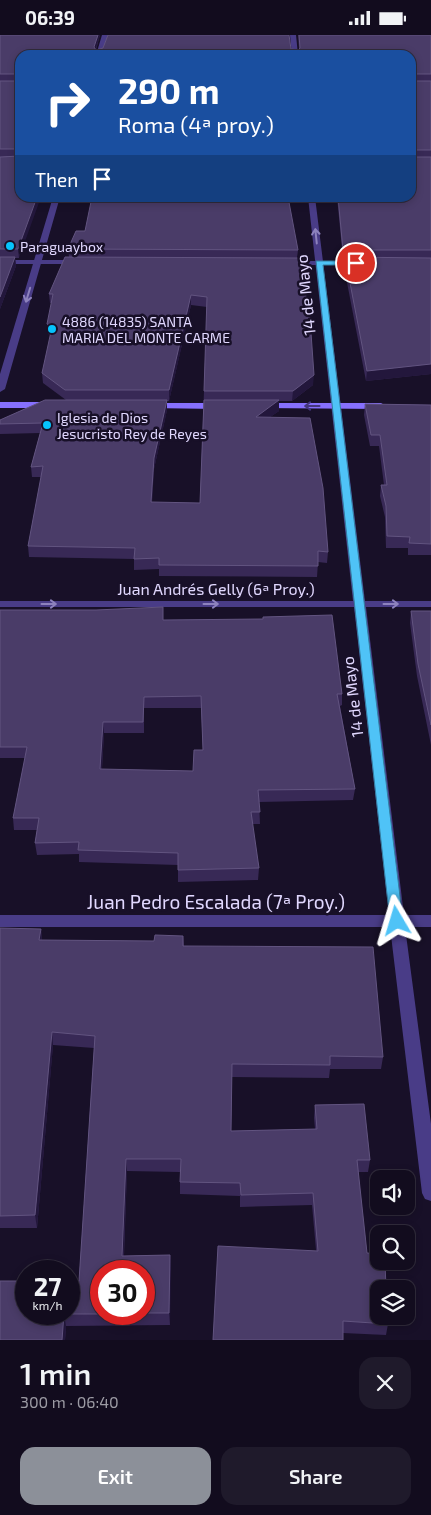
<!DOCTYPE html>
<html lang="en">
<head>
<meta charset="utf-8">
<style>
  :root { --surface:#120c1e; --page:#1f1a2b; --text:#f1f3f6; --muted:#9c9ba4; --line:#312c3c; --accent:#8c9099 }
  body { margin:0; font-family:"Exo 2",sans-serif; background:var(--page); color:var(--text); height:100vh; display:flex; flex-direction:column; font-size:19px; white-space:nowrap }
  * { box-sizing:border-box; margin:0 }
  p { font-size:16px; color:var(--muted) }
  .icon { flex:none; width:28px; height:28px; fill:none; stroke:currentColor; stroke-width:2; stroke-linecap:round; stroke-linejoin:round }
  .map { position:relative; height:1305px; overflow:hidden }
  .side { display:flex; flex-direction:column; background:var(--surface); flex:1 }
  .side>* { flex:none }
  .guide { position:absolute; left:15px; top:15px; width:401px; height:152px; border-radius:15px; box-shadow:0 2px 8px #0003,0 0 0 1px var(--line); background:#1a4fa0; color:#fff; overflow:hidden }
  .tools { position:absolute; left:370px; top:1135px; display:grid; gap:10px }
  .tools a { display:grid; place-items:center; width:45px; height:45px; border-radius:10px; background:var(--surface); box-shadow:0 2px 8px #0003,0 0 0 1px var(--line); font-size:25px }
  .speed { position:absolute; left:15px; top:1225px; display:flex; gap:10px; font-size:25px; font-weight:700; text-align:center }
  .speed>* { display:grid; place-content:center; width:65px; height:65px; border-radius:50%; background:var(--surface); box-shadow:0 2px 8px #0003,0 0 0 1px var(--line); line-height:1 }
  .speed small { font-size:12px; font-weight:400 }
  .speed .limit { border:8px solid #d22; background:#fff; color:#111 }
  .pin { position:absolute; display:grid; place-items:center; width:42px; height:42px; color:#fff; margin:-21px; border:2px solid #fff; border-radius:50%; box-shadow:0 1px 5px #0007 }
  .me { position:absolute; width:55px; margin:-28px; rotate:353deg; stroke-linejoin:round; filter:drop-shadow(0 0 4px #0008) }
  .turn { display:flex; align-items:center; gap:18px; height:105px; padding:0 20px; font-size:22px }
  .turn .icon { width:65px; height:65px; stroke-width:2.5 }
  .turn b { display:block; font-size:35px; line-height:42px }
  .then { display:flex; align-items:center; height:48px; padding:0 20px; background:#0003; gap:10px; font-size:19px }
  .round { display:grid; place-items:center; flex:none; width:52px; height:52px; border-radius:15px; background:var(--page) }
  .summary { display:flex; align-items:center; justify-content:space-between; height:85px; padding:0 20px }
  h1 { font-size:30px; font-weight:600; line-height:38px }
  .action { display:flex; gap:10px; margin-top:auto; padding:10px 20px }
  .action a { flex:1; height:58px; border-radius:15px; background:var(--accent); color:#fff; font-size:20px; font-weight:600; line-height:58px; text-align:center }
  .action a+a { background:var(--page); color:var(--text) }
  .status { display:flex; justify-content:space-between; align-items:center; height:35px; padding:0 25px; background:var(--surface); direction:ltr }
  .status svg { height:14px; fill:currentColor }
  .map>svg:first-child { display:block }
</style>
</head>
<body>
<div class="status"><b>06:39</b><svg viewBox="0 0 49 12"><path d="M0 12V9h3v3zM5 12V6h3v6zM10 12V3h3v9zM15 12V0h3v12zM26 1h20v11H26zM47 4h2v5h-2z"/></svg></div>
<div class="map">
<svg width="431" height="1305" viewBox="0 0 431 1305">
  <rect width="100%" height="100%" fill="#181028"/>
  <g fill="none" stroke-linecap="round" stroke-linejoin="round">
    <path fill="#493c87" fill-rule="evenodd" d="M102 0H108L102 20H96Z
      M290 0H296L298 20H292Z
      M53 162H60L5 354 0 357V339Z
      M308 162H315L365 566H431V572H366L404 880H431V892H405L431 1089V1166L425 1164 422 1158 390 892H0V880H389L354 572H0V566H353Z"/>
    <path fill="#493c87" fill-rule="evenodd" d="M0 225H80L84 227 80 229H0Z
      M279 226H360L364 228 360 230H282L278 228Z"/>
    <path fill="#8670fd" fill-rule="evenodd" d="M0 367H51L56 370 51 373H0Z
      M151 368H219L224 371 219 374 148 373V369Z
      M264 368H381L386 371 381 374 261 373 259 371Z"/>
  </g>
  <path fill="#382956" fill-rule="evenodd" d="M0 0H100L96 15H298L299 14 298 0H431V339L366 346 344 232 345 224H343L337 162H411V20H20V162L19 223H15L16 231 0 274Z
    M85 196 298 215 297 223 313 350 292 366H279V376L270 382 328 517 327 528 318 527 317 542 159 541V534L134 535V524L29 522 28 511 41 442H32L31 432 40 398 0 399V385L66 365 43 348 42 338 51 300 48 299 47 289 52 268H50L49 259 69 222 68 214ZM191 270 207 272 200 468H152L154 434 167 375V366H169Z
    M365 369 431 370V520H408V513H386L385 482 380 461 381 450H384L379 411H370L364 380Z
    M0 575 163 585 342 659V670L340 671 355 754 353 765 259 767 260 789H252L259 833 258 845 178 847V830L79 827V819L37 820 35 808 37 795H14L13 783 25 723H0ZM144 673H201L203 715 193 736 102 734 104 698H144Z
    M411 576H431V710L417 641 410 588Z
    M0 893 41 894 42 905 154 906 183 901 184 911 383 1022 381 1034H330L329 1043 232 1042 231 1096 315 1094 314 1083 315 1070 370 1125 368 1137H358L367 1218 388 1289 386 1300 343 1298 316 1215 312 1170 240 1172V1161L180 1159V1137L127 1136 124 1221 170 1220V1290L66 1291 65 1305H0L79 1246 94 1013 53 1010 37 1193H0ZM144 1236V1279H101Z"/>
  <path fill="#23173c" d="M98 0H100L94 19V12Z
    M37 162H41L19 223 18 214Z
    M15 222 16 231 0 274V262Z
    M191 260V270L169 366V355Z
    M431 329V339L366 346 367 336Z
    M314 340 313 350 292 366 293 356Z
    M167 365V375L154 434 151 478V467L154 423Z
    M279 365V376L256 392V382Z
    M103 687 104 698 101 746 100 734Z
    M41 894 42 907 39 905Z
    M52 997 53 1010 37 1193 35 1180Z
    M126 1124 127 1136 123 1233 122 1221Z
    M170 1220 171 1233 170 1290 169 1278Z
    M64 1279 66 1291 65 1305H62Z"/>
  <path fill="#4a3c68" stroke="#625480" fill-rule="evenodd" d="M0 0H98L94 12 96 15 103 13 108 0H289L291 14 298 15 300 13 299 0H431V39H411V20H20V39H0Z
    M20 44V115L19 114H0V46H19Z
    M411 45 412 46H431V115H411Z
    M20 121V162H37L18 214H0V122Z
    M411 122H431V215H343L338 162H411Z
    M92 162H288L298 215 68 214 76 196H85Z
    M0 222H15L0 262Z
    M65 222 299 223 310 284 314 340 293 356H204L207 262 191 260 169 355H65L42 338 52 292 47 289 53 259H49Z
    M345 222 431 223V329L367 336Z
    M45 365H167L154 423 151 467 200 468 204 365H279L256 382 310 383 323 453 328 517 318 516V531L159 530V523L134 524 135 513 28 511 43 431 31 432 43 388 0 389V385Z
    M365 369 431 370V509L409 508 410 502 387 501 386 471 381 450H387L380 400H371Z
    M163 572V585L263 584V582L332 580 342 659H337L355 754 258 755 260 777H251L259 833 178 835V818L78 815 79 807 35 808 39 783H13L27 712H0V575H96ZM201 661 203 715H194L193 736 100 734 103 687H143L144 662Z
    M411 576H431V690L418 629Z
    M0 893 41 894 39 905 154 906 155 900 183 901V911L373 912 383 1022 330 1021V1030L232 1029 231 1096 317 1094 315 1070 364 1069 370 1125H357L367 1218 379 1219V1226H385L386 1254H379V1281H387L388 1289 343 1286V1305H213L218 1211 318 1216 313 1158 241 1160 240 1148 180 1147 181 1124H126L122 1221 170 1220 169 1278H144V1236H101V1279H64L62 1305H0V1246H26V1279H69V1246H79L95 1001 52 997 35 1180 0 1181Z"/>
  <defs><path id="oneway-shaft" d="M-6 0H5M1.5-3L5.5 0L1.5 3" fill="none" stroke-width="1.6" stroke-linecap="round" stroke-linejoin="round" transform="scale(1.25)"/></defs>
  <g stroke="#8d82bd">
    <use href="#oneway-shaft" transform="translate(316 201) rotate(-96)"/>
    <use href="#oneway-shaft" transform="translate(28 260) rotate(107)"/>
    <use href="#oneway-shaft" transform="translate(49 569)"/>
    <use href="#oneway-shaft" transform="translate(211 569)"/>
    <use href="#oneway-shaft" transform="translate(391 569)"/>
  </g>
  <use stroke="#44367d" href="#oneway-shaft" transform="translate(312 371) rotate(-180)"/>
  <path fill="#4fc3f7" stroke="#337fa1" d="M316 226H356L360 228 356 230H323L403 886 401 890 397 892 392 890 390 886Z"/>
  <g fill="#06c3fc" stroke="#181028" stroke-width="2">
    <circle cx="10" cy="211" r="5"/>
    <circle cx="52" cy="294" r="5"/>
    <circle cx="47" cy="390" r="5"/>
  </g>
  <g text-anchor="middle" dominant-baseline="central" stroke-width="5" stroke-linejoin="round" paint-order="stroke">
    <g font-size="14" fill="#e1d8ff" stroke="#181028" text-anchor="start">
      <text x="20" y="211">Paraguaybox</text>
      <text x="62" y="286">4886 (14835) SANTA<tspan x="62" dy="16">MARIA DEL MONTE CARME</tspan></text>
      <text x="57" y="382">Iglesia de Dios<tspan x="57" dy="16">Jesucristo Rey de Reyes</tspan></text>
    </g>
    <g font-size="16" fill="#e1d8ff" stroke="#181028">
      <text transform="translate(305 260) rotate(-96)">14 de Mayo</text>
      <text x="216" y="553">Juan Andrés Gelly (6ª Proy.)</text>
      <text transform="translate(352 662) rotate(-97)">14 de Mayo</text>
    </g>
    <g font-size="19" fill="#e1d8ff" stroke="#181028">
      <text x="216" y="866">Juan Pedro Escalada (7ª Proy.)</text>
    </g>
  </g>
</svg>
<div class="tools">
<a><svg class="icon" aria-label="sound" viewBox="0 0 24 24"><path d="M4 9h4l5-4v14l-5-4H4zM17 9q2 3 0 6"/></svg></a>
<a><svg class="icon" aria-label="search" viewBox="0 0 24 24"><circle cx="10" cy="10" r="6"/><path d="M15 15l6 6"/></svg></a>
<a><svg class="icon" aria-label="layers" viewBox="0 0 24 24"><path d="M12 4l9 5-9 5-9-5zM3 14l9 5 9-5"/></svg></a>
</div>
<div class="speed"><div>27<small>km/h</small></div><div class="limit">30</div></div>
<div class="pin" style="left:356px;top:228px;background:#d93025"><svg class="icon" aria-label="arrive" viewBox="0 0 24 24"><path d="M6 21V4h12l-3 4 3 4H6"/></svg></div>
<svg class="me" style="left:397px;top:886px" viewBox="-20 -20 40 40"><path d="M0-17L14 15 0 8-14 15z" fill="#4fc3f7" stroke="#fff" stroke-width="4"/></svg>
<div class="guide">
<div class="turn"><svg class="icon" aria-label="right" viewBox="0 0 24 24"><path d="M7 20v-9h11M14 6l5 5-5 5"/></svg><div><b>290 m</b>Roma (4ª proy.)</div></div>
<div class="then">Then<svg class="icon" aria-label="arrive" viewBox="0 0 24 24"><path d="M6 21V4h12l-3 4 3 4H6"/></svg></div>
</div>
</div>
<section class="side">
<div class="summary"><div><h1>1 min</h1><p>300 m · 06:40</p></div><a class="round"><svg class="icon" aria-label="close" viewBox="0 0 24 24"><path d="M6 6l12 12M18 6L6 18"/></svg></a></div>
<div class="action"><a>Exit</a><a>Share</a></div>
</section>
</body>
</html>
